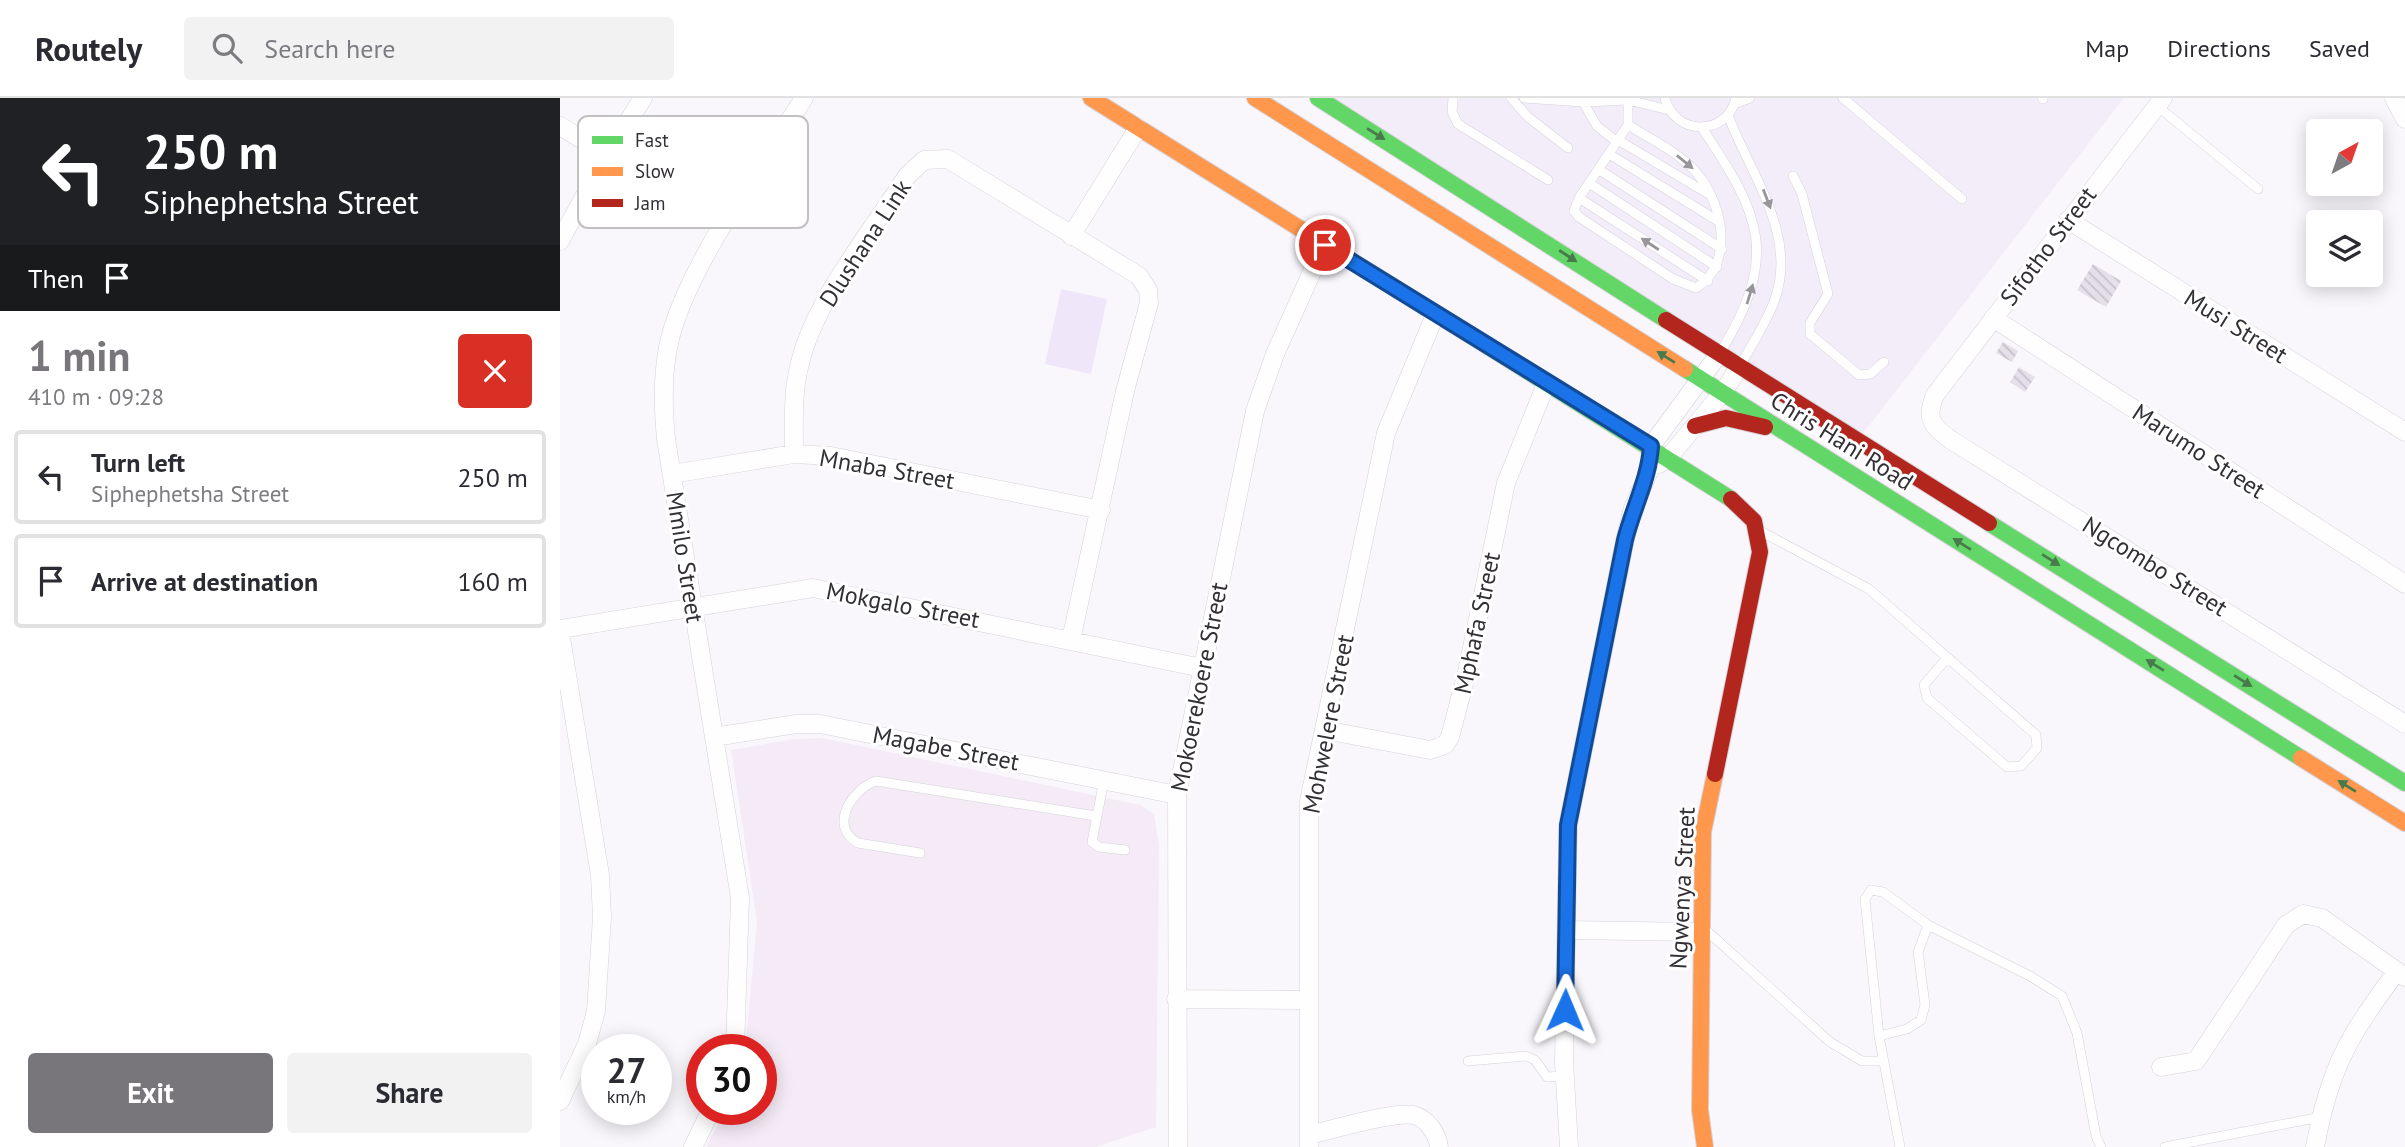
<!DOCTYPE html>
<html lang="en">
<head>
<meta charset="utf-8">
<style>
  :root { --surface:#fff; --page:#f2f2f3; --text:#2b2b33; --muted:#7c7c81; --line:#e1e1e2; --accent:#78757b }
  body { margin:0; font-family:"PT Sans",sans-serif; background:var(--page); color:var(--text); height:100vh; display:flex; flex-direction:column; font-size:26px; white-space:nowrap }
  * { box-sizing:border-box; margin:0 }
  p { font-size:23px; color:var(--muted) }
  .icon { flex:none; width:38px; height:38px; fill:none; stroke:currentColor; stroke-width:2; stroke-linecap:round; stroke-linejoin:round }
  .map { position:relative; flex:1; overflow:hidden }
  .sheet { display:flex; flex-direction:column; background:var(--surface); width:560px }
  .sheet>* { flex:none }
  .guide { background:#202124; color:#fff; overflow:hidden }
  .needle { width:46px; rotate:40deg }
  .fabs { position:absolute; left:1746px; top:21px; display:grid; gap:14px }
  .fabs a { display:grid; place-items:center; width:77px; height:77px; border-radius:7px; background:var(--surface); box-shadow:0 4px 18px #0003; font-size:35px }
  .speed { position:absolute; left:21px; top:936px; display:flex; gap:14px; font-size:35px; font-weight:700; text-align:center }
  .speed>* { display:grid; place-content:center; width:91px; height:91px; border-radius:50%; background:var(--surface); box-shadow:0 4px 18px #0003; line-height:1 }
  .speed small { font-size:18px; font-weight:400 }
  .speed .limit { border:10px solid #d22; background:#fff; color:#111 }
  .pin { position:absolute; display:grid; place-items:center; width:60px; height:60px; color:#fff; margin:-30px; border:4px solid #fff; border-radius:50%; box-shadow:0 2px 7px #0007 }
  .me { position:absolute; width:77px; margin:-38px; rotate:1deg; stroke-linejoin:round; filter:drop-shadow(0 0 5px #0008) }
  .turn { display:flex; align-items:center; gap:24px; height:147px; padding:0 28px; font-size:32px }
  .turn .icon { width:91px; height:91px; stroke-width:2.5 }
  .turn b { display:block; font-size:49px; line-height:60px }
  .then { display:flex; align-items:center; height:66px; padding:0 28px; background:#0003; gap:14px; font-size:26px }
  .round { display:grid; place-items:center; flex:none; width:74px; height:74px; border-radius:7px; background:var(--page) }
  .overview { display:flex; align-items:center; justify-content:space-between; height:119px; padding:0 28px }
  h1 { font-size:42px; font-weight:700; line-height:52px; color:var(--accent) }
  .primary-button { display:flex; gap:14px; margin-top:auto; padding:14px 28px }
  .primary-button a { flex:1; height:80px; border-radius:7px; background:var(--accent); color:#fff; font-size:28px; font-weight:700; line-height:80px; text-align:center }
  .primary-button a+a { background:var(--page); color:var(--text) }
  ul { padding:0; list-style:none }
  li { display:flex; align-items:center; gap:21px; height:94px; margin:0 14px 10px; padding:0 14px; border:4px solid var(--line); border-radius:7px }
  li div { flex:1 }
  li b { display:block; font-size:26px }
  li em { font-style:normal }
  header { display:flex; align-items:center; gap:42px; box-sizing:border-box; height:98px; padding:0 35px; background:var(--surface); border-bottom:2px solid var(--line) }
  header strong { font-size:33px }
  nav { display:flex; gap:38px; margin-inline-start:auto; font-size:24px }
  .search { width:490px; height:63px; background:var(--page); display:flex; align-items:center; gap:18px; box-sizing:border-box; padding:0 24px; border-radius:7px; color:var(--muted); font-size:26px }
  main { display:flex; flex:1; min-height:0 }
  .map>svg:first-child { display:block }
</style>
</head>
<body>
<header>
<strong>Routely</strong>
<div class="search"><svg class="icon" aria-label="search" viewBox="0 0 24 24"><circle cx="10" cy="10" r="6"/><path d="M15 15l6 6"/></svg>Search here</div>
<nav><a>Map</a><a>Directions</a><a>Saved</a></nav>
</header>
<main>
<section class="sheet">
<div class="guide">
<div class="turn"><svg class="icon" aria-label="left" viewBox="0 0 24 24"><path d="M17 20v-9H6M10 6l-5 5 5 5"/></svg><div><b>250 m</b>Siphephetsha Street</div></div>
<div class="then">Then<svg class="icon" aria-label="arrive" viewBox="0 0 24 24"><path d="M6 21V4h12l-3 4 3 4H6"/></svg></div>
</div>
<div class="overview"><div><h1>1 min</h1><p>410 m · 09:28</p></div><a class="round" style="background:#d93025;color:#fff"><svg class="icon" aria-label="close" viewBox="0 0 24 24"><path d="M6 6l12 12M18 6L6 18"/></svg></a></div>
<ul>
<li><svg class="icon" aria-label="left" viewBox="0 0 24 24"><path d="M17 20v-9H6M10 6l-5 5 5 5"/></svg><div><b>Turn left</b><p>Siphephetsha Street</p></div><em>250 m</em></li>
<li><svg class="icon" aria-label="arrive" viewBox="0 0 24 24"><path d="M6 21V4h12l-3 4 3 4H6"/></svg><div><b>Arrive at destination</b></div><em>160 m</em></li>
</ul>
<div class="primary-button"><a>Exit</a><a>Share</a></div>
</section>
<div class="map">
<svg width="1845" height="1049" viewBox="0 0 1845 1049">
  <defs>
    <pattern id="building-back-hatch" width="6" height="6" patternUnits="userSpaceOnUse" patternTransform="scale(1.75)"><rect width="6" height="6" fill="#e5dfea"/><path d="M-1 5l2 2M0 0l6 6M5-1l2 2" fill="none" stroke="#c5c0c9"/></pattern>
  </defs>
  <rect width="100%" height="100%" fill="#f9f7fc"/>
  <path fill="#f3edfa" d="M763 0H1564L1301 338Z"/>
  <path fill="#f4ebf7" d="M263 640 580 707 594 716 599 747 596 1029 536 1049H146L165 1012H201V952H185L197 824 171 652 233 641Z"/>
  <path fill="#f0e6f9" d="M501 191 547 201 531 276 485 266Z"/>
  <path fill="url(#building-back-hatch)" d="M1533 166 1561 183 1546 209 1517 192Z
    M1443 244 1458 253 1452 264 1436 255Z
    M1459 269 1475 279 1465 294 1450 284Z"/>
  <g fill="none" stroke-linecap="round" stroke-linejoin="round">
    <defs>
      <path id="lane" d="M893 0 892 14 898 26 988 82
        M951 0 968 19 1008 50
        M964 0 1023 4 1068 2 1109 12
        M1105 0C1114 38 1167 39 1176 0
        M1283 0 1402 101
        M1482 0 1483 1
        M1023 4 1037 28 1057 44
        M1174 6 1190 0
        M1596 7 1698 91
        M1168 17C1189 74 1238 136 1215 201 1207 224 1192 246 1180 268
        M1068 27C1089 40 1114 52 1132 70 1162 99 1177 165 1136 190L1113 181 1019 119 1014 113 1019 100 1068 27V2
        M1142 30C1202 119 1219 158 1160 255
        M1058 42 1147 95
        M1049 56 1158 123
        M1038 71 1162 151
        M1233 78 1242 96 1268 196 1250 225V236L1299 277 1310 276 1324 264
        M1029 85 1157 169
        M1019 100 1148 183
        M1202 434 1309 491 1476 637 1477 650 1461 668 1447 669 1367 600 1364 587 1387 560
        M544 682 532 744 539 749 565 752
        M360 755 298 745C268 728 292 691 316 683L536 718
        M1147 833 1270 944 1302 963H1323
        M1319 938 1305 801 1311 792 1323 794 1368 827
        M908 963 966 958 975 962 987 979 1004 978
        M1340 1049 1319 938 1347 931 1361 922 1365 907 1358 854 1368 827 1470 878 1502 898 1517 935 1536 1038 1541 1049
        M1605 1049 1761 1019"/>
      <path id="street" d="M1603 0 1375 297C1365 321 1372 328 1391 342L1845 626
        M1834 0 1845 21
        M0 28 47 57
        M1508 122 1845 334
        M511 138 578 30
        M0 143 47 57 83 0
        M1433 220 1845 486
        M234 356C234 326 232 294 240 265 254 204 313 131 347 78L364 62 388 61 579 178 588 192 589 205 565 293 511 542
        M1099 366 1109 359 1163 294 1180 268
        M112 376 234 356 271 358 541 412
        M0 531 253 490 642 570
        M0 534 40 777 42 819 36 913 27 946 0 1003
        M765 632 870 652 885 647 890 639 907 574 946 385 986 286
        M154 639 236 626H260L617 697
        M1007 832 1140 834
        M616 901 748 902
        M175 952 180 800 106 341C103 310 102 280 108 250 121 177 203 65 244 0
        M1601 969 1636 963 1726 827 1743 816 1762 820 1845 879
        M749 1037C771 1032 834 1013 853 1017 867 1020 877 1035 879 1049
        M133 1049 151 1012
        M618 1049 617 697 695 313 715 256 764 147
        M749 1049V703L826 335 875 217
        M1009 1049 1004 964 1008 727 1065 442 1073 410 1090 371 1091 348 1159 256
        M1755 1049C1770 968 1789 938 1837 873"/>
      <path id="fast" d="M758 0 1106 222
        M894 227 1171 401
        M1125 271 1741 660
        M1429 425 1845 685"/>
      <path id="slow" d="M531 0 894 227
        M695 0 1125 271
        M1741 660 1845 725
        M1145 1049 1140 1012 1143 734 1155 676"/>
      <path id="jam" d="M1106 222 1429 425
        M1135 328 1166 320 1205 329
        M1155 676 1200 454 1194 423 1171 401"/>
    </defs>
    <use href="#lane" stroke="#d5d2d8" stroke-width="10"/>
    <use href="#street" stroke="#d5d2d8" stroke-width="19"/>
    <use href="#fast" stroke="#d5d2d8" stroke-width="18"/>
    <use href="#slow" stroke="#d5d2d8" stroke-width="18"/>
    <use href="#jam" stroke="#d5d2d8" stroke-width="18"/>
    <use href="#lane" stroke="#fefeff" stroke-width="9"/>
    <use href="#street" stroke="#fefeff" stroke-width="18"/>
    <use href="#fast" stroke="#63d668" stroke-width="16"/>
    <use href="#slow" stroke="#ff974d" stroke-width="16"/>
    <use href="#jam" stroke="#b3261e" stroke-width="16"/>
  </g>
  <defs><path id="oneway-solid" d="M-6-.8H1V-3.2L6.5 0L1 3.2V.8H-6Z" transform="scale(1.75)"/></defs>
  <g fill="#487a4c">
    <use href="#oneway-solid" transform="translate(816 36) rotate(32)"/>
    <use href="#oneway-solid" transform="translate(1008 158) rotate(33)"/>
    <use href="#oneway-solid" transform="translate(1106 259) rotate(-148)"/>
    <use href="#oneway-solid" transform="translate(1402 446) rotate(-148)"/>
    <use href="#oneway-solid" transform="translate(1491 462) rotate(32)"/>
    <use href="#oneway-solid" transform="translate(1595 567) rotate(-148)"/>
    <use href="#oneway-solid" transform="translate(1683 583) rotate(32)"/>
    <use href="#oneway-solid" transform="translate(1787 688) rotate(-148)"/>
  </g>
  <g fill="#98969a">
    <use href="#oneway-solid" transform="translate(1125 64) rotate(39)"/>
    <use href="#oneway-solid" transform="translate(1207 101) rotate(69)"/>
    <use href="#oneway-solid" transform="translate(1090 146) rotate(-147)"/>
    <use href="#oneway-solid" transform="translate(1190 196) rotate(-73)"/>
  </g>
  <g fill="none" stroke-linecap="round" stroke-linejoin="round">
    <defs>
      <path id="route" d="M765 147 1091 348C1089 381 1073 410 1065 442L1008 727 1005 912"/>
    </defs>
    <use href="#route" stroke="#114b97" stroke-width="18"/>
    <use href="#route" stroke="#1a73e8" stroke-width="12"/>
  </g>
  <g text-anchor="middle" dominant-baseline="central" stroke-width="6" stroke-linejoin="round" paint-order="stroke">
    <g font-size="24" fill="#322f35" stroke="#fff">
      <text transform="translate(305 145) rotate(-57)">Dlushana Link</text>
      <text transform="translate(1488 148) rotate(-53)">Sifotho Street</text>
      <text transform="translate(1676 228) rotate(32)">Musi Street</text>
      <text transform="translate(1282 343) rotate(32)">Chris Hani Road</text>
      <text transform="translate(1639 353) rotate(33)">Marumo Street</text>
      <text transform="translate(327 371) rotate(10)">Mnaba Street</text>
      <text transform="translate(125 459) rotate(81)">Mmilo Street</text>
      <text transform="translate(1595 468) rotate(32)">Ngcombo Street</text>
      <text transform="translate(343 507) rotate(11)">Mokgalo Street</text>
      <text transform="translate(917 525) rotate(-78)">Mphafa Street</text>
      <text transform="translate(639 589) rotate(-79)">Mokoerekoere Street</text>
      <text transform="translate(768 626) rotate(-79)">Mohwelere Street</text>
      <text transform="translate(386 650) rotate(11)">Magabe Street</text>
      <text transform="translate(1122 790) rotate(-87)">Ngwenya Street</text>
    </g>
  </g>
  <rect x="18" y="18" width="230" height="112" rx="10" fill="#fff" stroke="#c2c1c2" stroke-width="2"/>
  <rect x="32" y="38" width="31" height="8" fill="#63d668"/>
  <rect x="32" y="69" width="31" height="9" fill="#ff974d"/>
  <rect x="32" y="101" width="31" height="8" fill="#b3261e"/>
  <g font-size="19" fill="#322f35">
    <text x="75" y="49">Fast</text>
    <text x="75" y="80">Slow</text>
    <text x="75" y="112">Jam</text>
  </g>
</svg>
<div class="fabs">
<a><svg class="needle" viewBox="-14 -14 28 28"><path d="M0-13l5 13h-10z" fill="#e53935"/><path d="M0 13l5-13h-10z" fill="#7c7c81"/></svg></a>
<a><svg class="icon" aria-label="layers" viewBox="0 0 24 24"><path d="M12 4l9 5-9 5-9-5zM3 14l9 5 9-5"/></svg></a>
</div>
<div class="speed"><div>27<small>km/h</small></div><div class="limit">30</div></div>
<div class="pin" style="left:765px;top:147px;background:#d93025"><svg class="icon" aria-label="arrive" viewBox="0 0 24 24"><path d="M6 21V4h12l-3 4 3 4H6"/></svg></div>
<svg class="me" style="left:1005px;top:912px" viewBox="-20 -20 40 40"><path d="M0-17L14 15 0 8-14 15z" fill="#1a73e8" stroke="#fff" stroke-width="4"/></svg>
</div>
</main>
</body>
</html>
